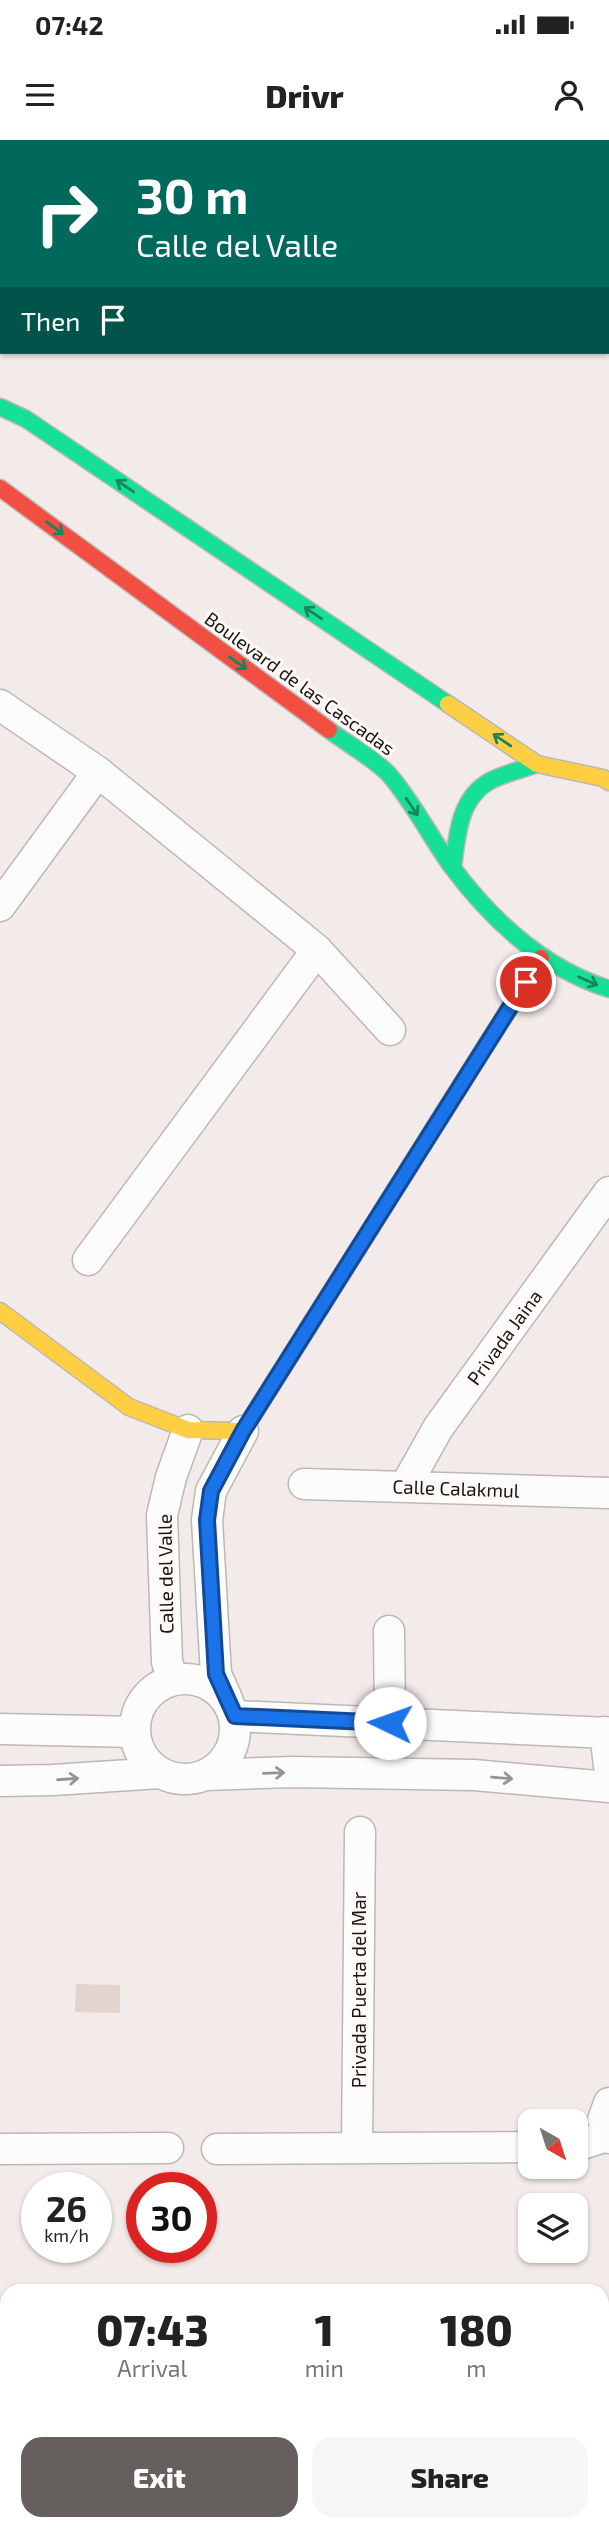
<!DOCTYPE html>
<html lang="en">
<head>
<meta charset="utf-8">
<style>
  :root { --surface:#fff; --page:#f6f6f6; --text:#222; --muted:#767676; --accent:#65605e }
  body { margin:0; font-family:"Exo 2",sans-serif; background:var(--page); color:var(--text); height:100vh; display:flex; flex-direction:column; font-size:26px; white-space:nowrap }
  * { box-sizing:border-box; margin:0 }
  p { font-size:23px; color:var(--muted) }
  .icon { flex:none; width:38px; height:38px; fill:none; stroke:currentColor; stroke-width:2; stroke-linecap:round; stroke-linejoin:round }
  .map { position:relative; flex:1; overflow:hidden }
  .details { position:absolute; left:0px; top:2144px; width:609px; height:247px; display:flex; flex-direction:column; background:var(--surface); border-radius:21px 21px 0 0; box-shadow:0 2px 5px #0004 }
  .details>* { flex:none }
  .guide { position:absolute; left:0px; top:0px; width:609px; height:214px; box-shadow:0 2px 5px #0004; background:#00695c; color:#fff; overflow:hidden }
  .needle { width:46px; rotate:141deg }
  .controls { position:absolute; left:518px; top:1969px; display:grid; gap:14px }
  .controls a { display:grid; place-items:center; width:70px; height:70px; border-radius:14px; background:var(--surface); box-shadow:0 2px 5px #0004; font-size:35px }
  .speed { position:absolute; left:21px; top:2032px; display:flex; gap:14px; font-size:35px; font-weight:700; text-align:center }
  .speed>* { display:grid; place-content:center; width:91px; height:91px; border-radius:50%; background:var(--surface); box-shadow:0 2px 5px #0004; line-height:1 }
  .speed small { font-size:18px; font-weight:400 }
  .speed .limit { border:10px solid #d22; background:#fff; color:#111 }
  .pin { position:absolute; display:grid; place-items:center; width:60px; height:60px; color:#fff; margin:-30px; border:4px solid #fff; border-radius:50%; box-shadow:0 2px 7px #0007 }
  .me { position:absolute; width:77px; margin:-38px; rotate:273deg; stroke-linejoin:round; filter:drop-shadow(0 0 5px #0008) }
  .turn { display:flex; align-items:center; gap:24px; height:147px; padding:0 21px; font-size:32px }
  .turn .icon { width:91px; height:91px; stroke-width:2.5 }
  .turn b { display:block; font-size:49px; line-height:60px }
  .then { display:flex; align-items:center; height:66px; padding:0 21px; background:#0003; gap:14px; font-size:26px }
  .eta { display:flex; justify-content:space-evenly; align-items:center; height:119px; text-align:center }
  .eta b { font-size:42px; font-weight:800; line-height:49px }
  .action { display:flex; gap:14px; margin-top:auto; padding:14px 21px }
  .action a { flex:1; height:80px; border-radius:21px; background:var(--accent); color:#fff; font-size:28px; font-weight:800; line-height:80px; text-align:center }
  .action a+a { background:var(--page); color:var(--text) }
  .status { display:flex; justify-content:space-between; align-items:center; height:49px; padding:0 35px; background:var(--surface); direction:ltr }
  .status svg { height:19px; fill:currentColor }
  header { display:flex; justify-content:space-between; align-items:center; height:91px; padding:0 21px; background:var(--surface); font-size:32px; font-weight:800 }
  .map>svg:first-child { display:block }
</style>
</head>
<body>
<div class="status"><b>07:42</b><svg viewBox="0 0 49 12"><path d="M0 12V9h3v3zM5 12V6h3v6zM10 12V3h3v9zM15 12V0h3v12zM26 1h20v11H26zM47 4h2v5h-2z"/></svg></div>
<header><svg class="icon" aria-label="menu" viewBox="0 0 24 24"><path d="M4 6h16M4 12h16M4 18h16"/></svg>Drivr<svg class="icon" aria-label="person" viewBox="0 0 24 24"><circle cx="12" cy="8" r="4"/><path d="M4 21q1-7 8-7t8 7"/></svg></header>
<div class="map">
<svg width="609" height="2389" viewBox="0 0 609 2389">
  <rect width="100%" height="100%" fill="#f2ebe9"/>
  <path fill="#e2d4ce" d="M76 1844 120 1845V1873L75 1872Z"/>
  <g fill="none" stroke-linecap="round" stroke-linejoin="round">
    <defs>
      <path id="street" d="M0 565 98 632 317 810 390 890
        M0 766 98 632
        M88 1120 317 810
        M304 1344 609 1353
        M405 1347 438 1288 609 1052
        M389 1491 390 1583
        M135 1589a50 50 0 1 1 100 0a50 50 0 1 1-100 0Z
        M173 1539 167 1522 162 1375 171 1337 188 1290
        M228 1561 216 1534 207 1380 211 1351 243 1291
        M235 1576 609 1593
        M0 1589 135 1592
        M605 1592 609 1626
        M206 1635 292 1632 474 1635 609 1647
        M0 1641 53 1640 160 1633
        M609 1963 603 1980 609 1998
        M576 2006 607 1996
        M357 2008 360 1692
        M0 2009 168 2008
        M217 2009 530 2007
        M0 2264H7
        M602 2279H609
        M218 2389V2384"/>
      <path id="fast" d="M0 267 26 279 448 564
        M329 590C346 603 380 622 392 638 415 666 431 698 452 727 493 782 543 828 609 849
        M453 728C457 696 459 658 490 641 505 633 522 630 537 624"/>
      <path id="slow" d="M448 564 537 624 603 638 609 642
        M0 1171 129 1267 188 1290 243 1291 291 1215"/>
      <path id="jam" d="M0 348 329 590
        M291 1215 541 818"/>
    </defs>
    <use href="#street" stroke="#bdb7b5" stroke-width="33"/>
    <use href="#fast" stroke="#bdb7b5" stroke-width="19"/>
    <use href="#slow" stroke="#bdb7b5" stroke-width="19"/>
    <use href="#jam" stroke="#bdb7b5" stroke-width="19"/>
    <use href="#street" stroke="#fdfcfc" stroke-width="30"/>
    <use href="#fast" stroke="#16e098" stroke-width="16"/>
    <use href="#slow" stroke="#ffcf43" stroke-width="16"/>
    <use href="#jam" stroke="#f24e42" stroke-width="16"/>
  </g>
  <defs><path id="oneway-shaft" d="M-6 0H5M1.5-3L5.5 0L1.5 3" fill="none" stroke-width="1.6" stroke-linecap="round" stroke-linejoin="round" transform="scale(1.75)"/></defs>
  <g stroke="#17855c">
    <use href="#oneway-shaft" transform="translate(125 346) rotate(-146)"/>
    <use href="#oneway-shaft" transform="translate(55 388) rotate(36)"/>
    <use href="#oneway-shaft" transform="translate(313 473) rotate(-146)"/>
    <use href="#oneway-shaft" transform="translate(238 523) rotate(36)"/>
    <use href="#oneway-shaft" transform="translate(502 600) rotate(-146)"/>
    <use href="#oneway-shaft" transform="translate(412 667) rotate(56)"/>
    <use href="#oneway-shaft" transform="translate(588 841) rotate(24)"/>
  </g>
  <g stroke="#969493">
    <use href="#oneway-shaft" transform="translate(274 1633) rotate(-2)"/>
    <use href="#oneway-shaft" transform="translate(502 1638) rotate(5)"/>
    <use href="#oneway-shaft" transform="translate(68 1639) rotate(-4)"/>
  </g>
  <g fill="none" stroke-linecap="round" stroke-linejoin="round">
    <defs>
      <path id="route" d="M390 1583 235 1576 216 1534 207 1380 211 1351 243 1291 526 842"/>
    </defs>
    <use href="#route" stroke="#114b97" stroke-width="18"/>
    <use href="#route" stroke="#1a73e8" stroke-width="12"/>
  </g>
  <g text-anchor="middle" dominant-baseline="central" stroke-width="6" stroke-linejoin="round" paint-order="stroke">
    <g font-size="19" fill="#191513" stroke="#fef9f7">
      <text transform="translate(300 543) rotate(36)">Boulevard de las Cascadas</text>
      <text transform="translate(504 1197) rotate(-54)">Privada Jaina</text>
      <text transform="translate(456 1348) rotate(2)">Calle Calakmul</text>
      <text transform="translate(165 1434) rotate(-91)">Calle del Valle</text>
      <text transform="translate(358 1850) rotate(-90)">Privada Puerta del Mar</text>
    </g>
  </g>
</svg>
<div class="controls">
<a><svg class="needle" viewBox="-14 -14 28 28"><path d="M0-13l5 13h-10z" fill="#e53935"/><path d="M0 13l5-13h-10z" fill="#767676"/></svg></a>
<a><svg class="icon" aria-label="layers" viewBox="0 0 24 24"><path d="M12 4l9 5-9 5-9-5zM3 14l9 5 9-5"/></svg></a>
</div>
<div class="speed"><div>26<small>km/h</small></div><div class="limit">30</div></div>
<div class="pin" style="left:526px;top:842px;background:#d93025"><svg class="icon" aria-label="arrive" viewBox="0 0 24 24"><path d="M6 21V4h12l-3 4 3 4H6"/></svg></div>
<svg class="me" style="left:390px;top:1583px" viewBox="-20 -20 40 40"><circle r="19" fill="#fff"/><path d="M0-13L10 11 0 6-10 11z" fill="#1a73e8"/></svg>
<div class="guide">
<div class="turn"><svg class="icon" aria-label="right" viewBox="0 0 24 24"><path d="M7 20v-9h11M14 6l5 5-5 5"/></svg><div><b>30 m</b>Calle del Valle</div></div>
<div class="then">Then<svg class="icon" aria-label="arrive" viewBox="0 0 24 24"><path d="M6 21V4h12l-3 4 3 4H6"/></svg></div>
</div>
<section class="details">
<div class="eta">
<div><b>07:43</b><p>Arrival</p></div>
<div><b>1</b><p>min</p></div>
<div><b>180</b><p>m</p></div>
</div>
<div class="action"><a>Exit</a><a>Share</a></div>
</section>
</div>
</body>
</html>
